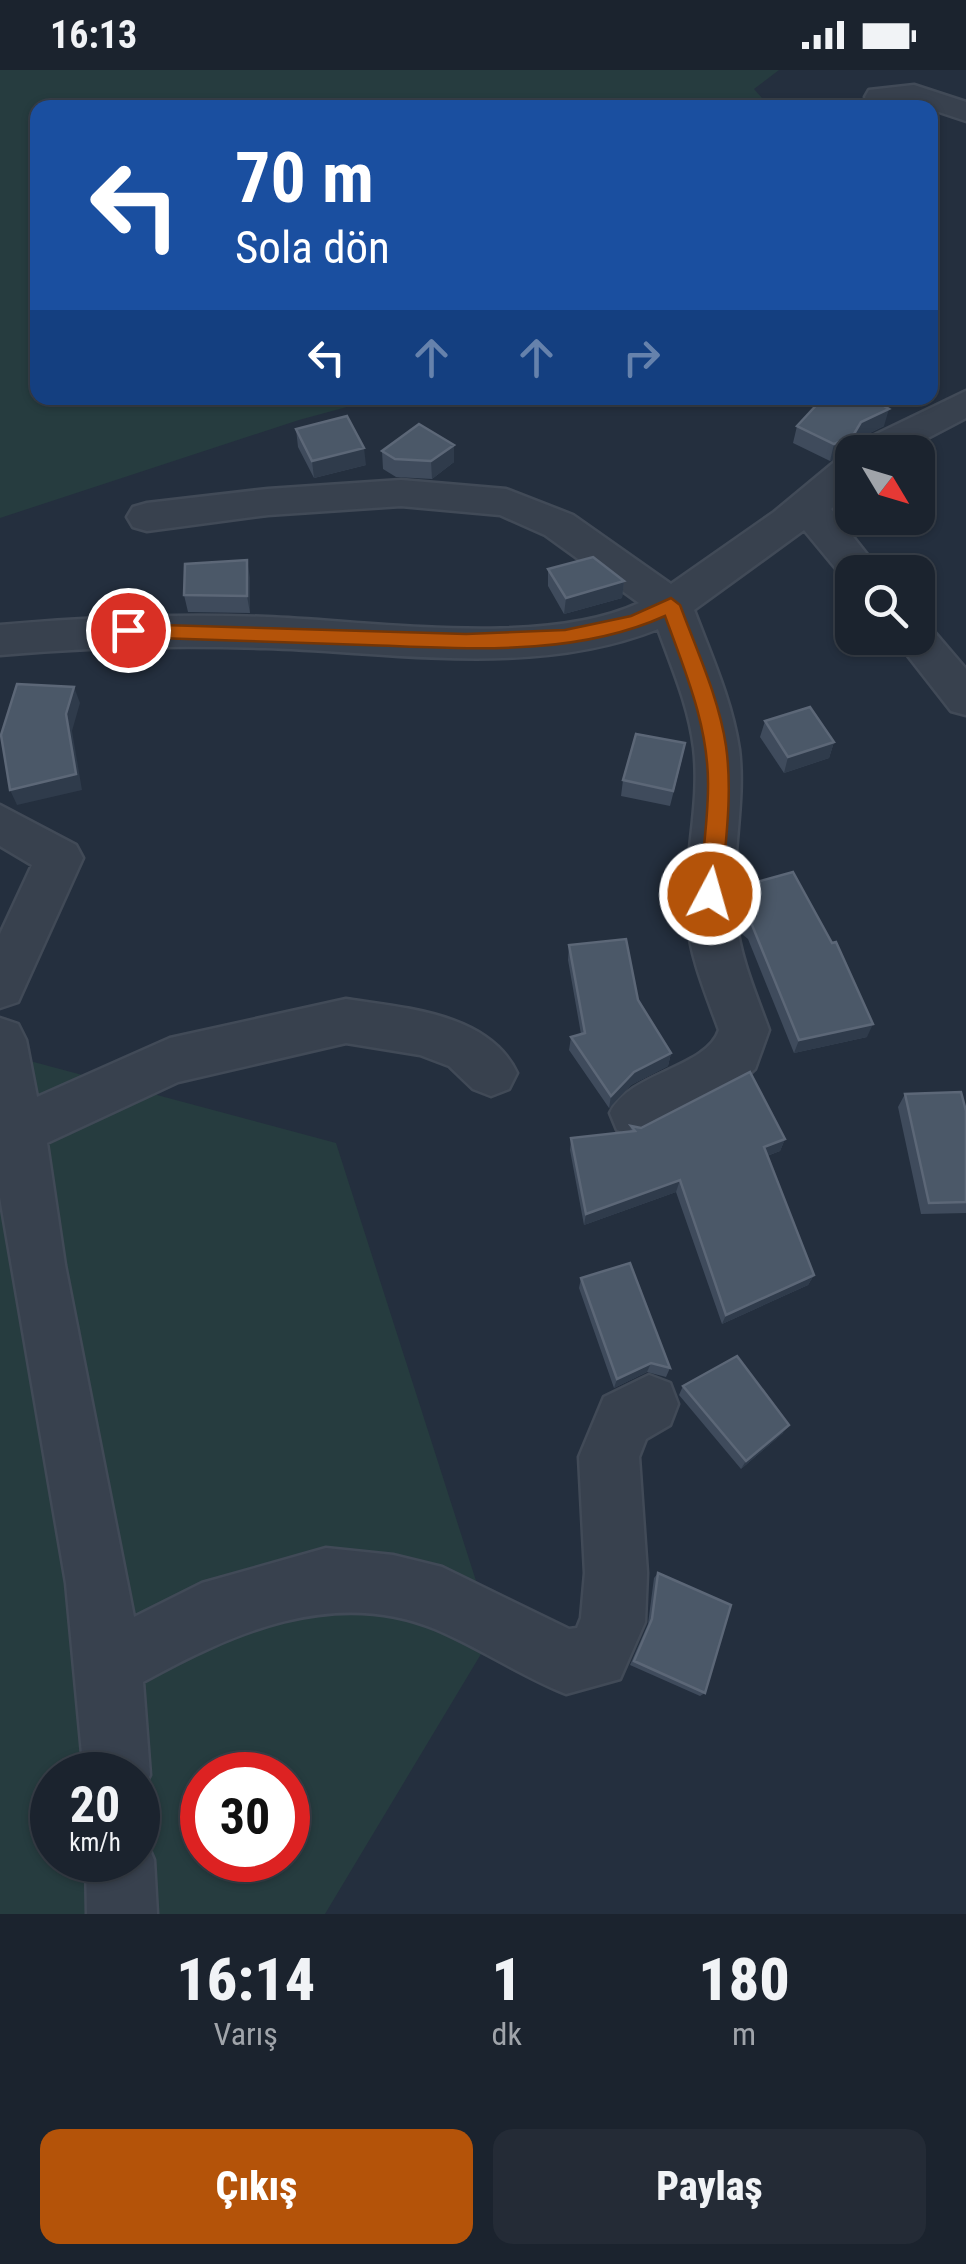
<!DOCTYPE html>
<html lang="tr">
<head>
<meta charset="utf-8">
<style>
  :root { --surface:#1b232e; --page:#242b36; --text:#f1f3f6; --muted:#a0a4aa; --line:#39404a; --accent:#b45309 }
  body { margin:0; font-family:"Roboto Condensed",sans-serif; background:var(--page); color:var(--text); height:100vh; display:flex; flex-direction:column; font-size:38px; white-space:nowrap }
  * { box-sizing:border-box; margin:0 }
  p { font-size:32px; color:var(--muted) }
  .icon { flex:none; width:55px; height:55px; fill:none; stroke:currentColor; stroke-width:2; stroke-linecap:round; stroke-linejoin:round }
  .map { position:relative; height:1844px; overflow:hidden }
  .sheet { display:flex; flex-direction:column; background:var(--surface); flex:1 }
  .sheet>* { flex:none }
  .hud { position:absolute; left:30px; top:30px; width:908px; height:305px; border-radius:20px; box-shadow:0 2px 8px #0004,0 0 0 2px var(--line); background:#1a4fa0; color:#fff; overflow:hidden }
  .needle { width:65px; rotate:128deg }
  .tools { position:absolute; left:835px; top:365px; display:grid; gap:20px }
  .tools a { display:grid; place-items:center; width:100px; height:100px; border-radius:20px; background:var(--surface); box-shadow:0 2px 8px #0004,0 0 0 2px var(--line); font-size:50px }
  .speed { position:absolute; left:30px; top:1682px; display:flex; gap:20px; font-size:50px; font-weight:700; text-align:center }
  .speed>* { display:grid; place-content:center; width:130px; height:130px; border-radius:50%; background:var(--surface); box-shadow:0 2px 8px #0004,0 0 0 2px var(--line); line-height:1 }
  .speed small { font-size:25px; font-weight:400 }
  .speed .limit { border:15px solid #d22; background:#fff; color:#111 }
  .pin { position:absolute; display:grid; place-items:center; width:85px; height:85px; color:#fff; margin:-42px; border:5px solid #fff; border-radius:50%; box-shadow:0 2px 10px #0007 }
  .me { position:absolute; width:110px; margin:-55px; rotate:6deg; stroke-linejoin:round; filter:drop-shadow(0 0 8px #0008) }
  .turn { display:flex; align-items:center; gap:35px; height:210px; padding:0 40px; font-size:45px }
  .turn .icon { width:130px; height:130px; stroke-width:2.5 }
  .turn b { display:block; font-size:70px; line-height:85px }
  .lanes { display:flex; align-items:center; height:95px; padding:0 40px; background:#0003; justify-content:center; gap:50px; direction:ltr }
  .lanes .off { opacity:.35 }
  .eta { display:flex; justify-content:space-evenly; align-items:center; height:170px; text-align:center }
  .eta b { font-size:60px; font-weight:800; line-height:70px }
  .primary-button { display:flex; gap:20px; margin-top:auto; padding:20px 40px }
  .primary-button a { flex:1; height:115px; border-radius:20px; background:var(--accent); color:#fff; font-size:40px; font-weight:800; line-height:115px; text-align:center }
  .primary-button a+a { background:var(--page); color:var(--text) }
  .status { display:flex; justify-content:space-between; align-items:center; height:70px; padding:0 50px; background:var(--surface); direction:ltr }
  .status svg { height:28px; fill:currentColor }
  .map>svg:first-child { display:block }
</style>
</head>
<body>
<div class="status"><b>16:13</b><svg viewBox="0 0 49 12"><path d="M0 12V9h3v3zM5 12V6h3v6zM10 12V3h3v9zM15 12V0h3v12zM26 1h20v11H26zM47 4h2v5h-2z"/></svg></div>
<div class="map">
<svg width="966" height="1844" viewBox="0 0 966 1844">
  <rect width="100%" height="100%" fill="#242f3e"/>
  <path fill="#263c3f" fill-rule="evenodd" d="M0 0H779L754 19 770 37 38 38V328H380L299 350 0 448Z
    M30 991 336 1073 493 1564 325 1844H0V992ZM52 1705H138V1790H52ZM202 1705H288V1790H202Z"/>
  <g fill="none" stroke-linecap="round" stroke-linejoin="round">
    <defs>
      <path id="minor" d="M914 15 966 32V51L912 33 869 34 865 27 869 20Z
        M966 321V348L901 382H853L858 373Z
        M852 385V419L831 439 881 502H852V514L847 512 804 460 694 540C711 585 732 631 739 679 746 736 729 793 736 849 740 888 756 924 769 960L755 999 745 1008 636 1067 617 1060 610 1043C629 1002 707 998 719 960 706 924 690 887 687 848 683 791 701 735 694 678 689 636 672 598 658 559 535 608 395 582 266 578 177 575 89 577 0 585V555C89 547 178 544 267 547 374 551 542 578 639 533L545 465 500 445 401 436 268 445 147 461 133 457 127 447 133 437 147 433 268 419 401 410 506 419 573 445 671 514 774 442 838 389Z
        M918 553 930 557 966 599V645L951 641 894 568H918Z
        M0 735 76 775 83 788 18 932 0 938V864L32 795 0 776Z
        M346 929C404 938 489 943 517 1003L509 1019 491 1026 473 1019 449 996 420 985 346 973 178 1012 47 1073 65 1195 134 1547 202 1513 326 1478 393 1485 442 1497 569 1559 577 1558 581 1548 585 1503 579 1387 604 1327 649 1305 670 1313 678 1334 670 1355 646 1369 639 1387 647 1503 645 1552 620 1609 566 1624C521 1606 480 1578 435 1559 333 1517 232 1563 143 1612L150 1705 138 1730V1705H84L66 1513 0 1127V948L18 954 26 970 37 1027 170 968Z
        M138 1763 144 1766 154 1790 157 1844H87L86 1790H138Z"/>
    </defs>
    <use href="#minor" stroke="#414a57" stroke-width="5"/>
    <use href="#minor" fill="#38414e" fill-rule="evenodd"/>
  </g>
  <path fill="#3f4b5c" d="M797 356H884L856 370 850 381 830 391 793 373Z
    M296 359 366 395 314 408 298 377Z
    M382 381 454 392 432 409 396 407 383 399Z
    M548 499 624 511 622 528 564 544 548 516Z
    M250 507V543L188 542 184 525Z
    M765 651 834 672 829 688 784 703 760 667Z
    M682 689 670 736 621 726 623 710Z
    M742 816 867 967 794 983 748 869 742 864 738 831Z
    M569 875 638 930 671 983 668 996 631 1015 609 1038 569 980 571 967 581 964 568 890Z
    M905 1024 966 1041V1143L921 1144 898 1037Z
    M631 1056 641 1058 785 1069 780 1081 767 1086 814 1205 808 1215 722 1254 676 1122 584 1155 570 1080 571 1068 630 1062Z
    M581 1208 670 1298 666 1307 647 1302 614 1318 579 1218Z
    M683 1316 783 1363 741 1399 679 1325Z
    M658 1503 705 1623 700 1626 630 1595 648 1554 654 1508Z"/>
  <path fill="#2f3b4b" d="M889 339 884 356 856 370 850 381 830 391 834 374 861 352Z
    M454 375V392L432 409 431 391Z
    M364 378 366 395 314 408 312 391Z
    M247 490 250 507V543L247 526Z
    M624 511 622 528 564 544 566 528Z
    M74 617 80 633 72 661 82 720 17 735 10 720 66 644Z
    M834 672 829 688 784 703 788 687Z
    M873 954 867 967 794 983 799 970Z
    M671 983 668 996 631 1015 609 1038 611 1026 634 1002Z
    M785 1069 780 1081 759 1089 764 1077Z
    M680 1110 676 1122 584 1155 586 1144Z
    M814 1205 808 1215 722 1254 726 1245Z
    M651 1293 647 1302 614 1318 617 1309Z
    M789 1355 783 1363 741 1399 746 1391Z"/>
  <path fill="#4b5868" stroke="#5c6777" stroke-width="2.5" d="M823 328H870L889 339 861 352 854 364 834 374 797 356Z
    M347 346 364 378 312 391 296 359Z
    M419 354 454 375 431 391 395 389 382 381Z
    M593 487 624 511 566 528 548 499Z
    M247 490V526L184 525 185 494Z
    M17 614 74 617 66 644 76 704 10 720 1 665Z
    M810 637 834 672 788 687 765 651Z
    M636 664 685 673 673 721 623 710Z
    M793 802 832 873 836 872 873 954 799 970 752 855 746 849 742 816Z
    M626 869 638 930 671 983 634 1002 611 1026 571 967 585 963 569 875Z
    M750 1002 785 1069 764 1077 814 1205 726 1245 680 1110 586 1144 571 1068 635 1061 631 1056 641 1058Z
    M961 1022 966 1041V1132L929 1133 905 1024Z
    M630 1193 670 1298 651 1293 617 1309 581 1208Z
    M737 1286 789 1355 746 1391 683 1316Z
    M658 1503 731 1535 705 1623 634 1591 652 1549Z"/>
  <path fill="#b45309" stroke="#753606" stroke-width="2.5" d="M671 528 680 535C697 581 719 628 726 676 733 725 725 776 721 824L710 833 699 824C702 789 708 752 708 717 709 657 685 601 665 546 572 588 464 578 365 575 286 572 207 570 128 567L119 560 128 554 466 564 565 560 631 546Z"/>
</svg>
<div class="tools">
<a><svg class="needle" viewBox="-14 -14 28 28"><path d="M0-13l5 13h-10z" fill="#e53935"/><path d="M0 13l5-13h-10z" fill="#a0a4aa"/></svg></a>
<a><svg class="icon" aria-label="search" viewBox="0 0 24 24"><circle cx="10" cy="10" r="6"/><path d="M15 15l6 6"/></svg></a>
</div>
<div class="speed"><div>20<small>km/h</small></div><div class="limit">30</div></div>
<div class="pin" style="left:128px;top:560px;background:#d93025"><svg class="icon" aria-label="arrive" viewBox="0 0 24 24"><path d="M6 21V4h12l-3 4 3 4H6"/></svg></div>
<svg class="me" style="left:710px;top:824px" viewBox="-20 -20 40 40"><circle r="17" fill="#b45309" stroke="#fff" stroke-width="3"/><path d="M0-11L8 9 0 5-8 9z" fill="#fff"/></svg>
<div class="hud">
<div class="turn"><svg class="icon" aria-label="left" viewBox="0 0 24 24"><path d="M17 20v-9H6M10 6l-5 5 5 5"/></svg><div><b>70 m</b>Sola dön</div></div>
<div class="lanes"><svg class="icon" aria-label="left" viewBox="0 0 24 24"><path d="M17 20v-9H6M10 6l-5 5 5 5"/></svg><svg class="icon off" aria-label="ahead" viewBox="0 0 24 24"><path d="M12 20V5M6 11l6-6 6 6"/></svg><svg class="icon off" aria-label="ahead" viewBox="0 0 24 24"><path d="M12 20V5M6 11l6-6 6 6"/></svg><svg class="icon off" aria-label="right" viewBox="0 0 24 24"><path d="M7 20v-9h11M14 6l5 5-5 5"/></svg></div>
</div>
</div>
<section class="sheet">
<div class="eta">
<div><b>16:14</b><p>Varış</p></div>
<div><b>1</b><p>dk</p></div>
<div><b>180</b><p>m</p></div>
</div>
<div class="primary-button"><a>Çıkış</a><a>Paylaş</a></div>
</section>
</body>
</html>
